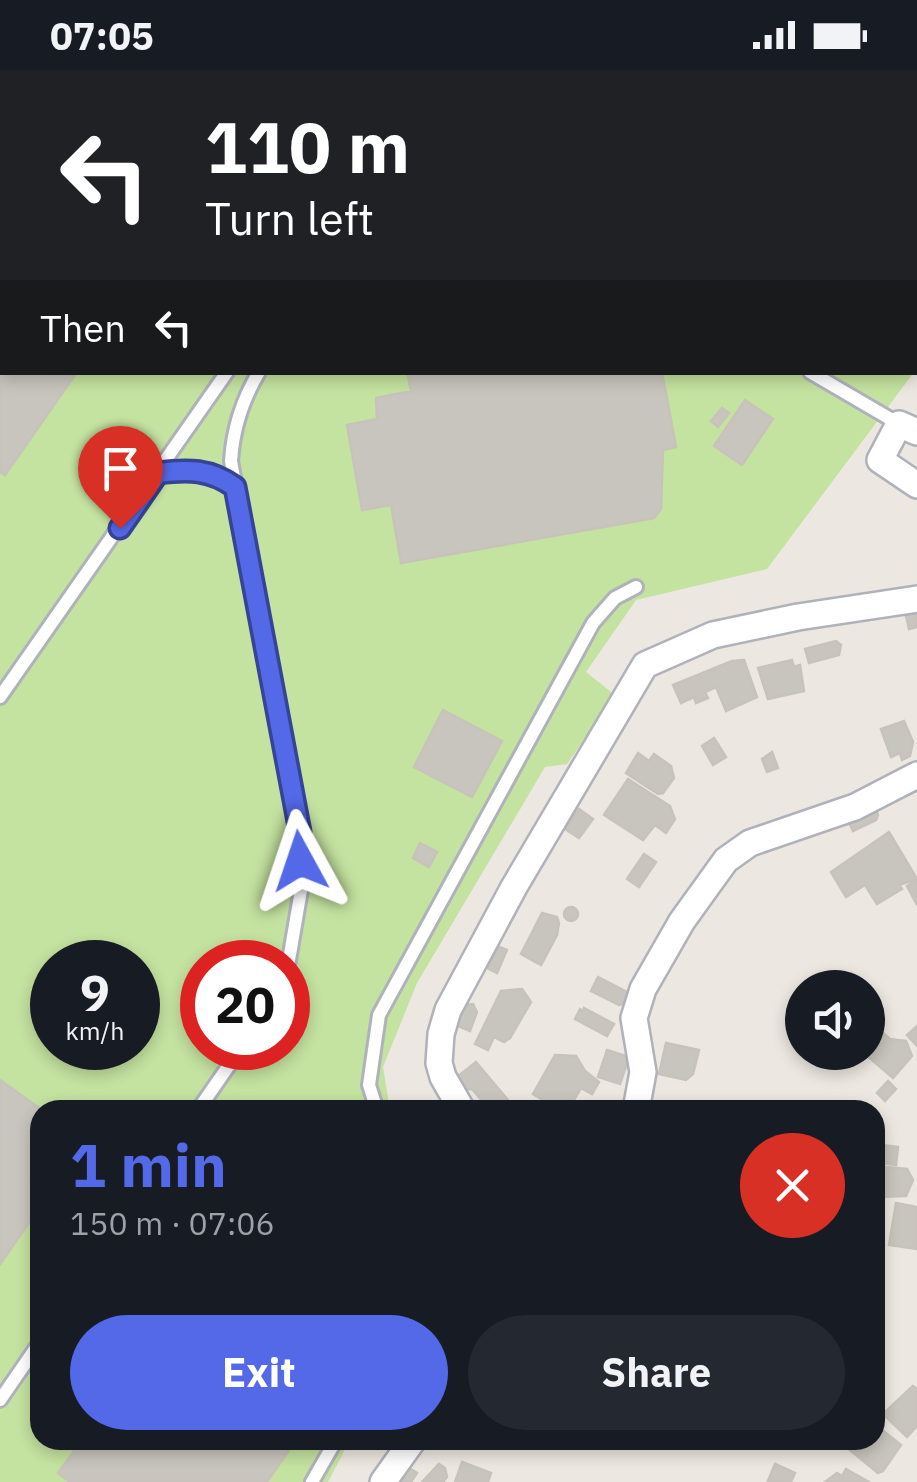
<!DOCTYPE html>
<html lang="en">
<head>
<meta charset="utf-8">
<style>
  :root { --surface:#171b24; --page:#242831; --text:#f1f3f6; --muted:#9ea1a6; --accent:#5369e7 }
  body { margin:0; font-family:"IBM Plex Sans",sans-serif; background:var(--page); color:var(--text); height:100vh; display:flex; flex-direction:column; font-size:38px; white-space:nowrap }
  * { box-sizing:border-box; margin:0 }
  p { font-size:32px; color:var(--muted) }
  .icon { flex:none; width:55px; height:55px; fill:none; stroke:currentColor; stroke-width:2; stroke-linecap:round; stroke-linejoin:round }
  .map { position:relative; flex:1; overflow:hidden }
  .sheet { position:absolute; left:30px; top:1030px; width:855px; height:350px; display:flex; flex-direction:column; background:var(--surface); border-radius:30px; box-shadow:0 5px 15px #0003 }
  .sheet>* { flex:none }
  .top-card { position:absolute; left:0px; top:0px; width:918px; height:305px; box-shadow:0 5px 15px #0003; background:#202124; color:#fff; overflow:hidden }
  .buttons { position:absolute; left:785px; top:900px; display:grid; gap:20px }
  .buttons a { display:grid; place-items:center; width:100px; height:100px; border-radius:50%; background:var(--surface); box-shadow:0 5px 15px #0003; font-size:50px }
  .speed { position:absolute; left:30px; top:870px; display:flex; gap:20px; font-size:50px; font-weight:700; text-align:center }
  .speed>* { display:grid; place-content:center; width:130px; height:130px; border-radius:50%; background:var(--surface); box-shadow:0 5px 15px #0003; line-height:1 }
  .speed small { font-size:25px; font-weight:400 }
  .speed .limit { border:15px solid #d22; background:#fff; color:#111 }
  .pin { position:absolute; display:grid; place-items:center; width:85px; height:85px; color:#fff; margin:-102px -42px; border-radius:50% 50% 50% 0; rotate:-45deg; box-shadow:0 0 10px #0007 }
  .pin .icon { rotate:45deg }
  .me { position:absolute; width:110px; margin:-55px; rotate:355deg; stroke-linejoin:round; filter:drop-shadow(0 0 8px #0008) }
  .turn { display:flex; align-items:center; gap:35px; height:210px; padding:0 40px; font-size:45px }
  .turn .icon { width:130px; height:130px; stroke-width:2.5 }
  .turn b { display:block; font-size:70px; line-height:85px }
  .then { display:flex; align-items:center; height:95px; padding:0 40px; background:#0003; gap:20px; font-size:38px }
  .round { display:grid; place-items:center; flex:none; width:105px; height:105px; border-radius:52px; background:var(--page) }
  .summary { display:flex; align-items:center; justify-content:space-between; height:170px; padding:0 40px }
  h1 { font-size:60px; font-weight:800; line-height:75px; color:var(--accent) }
  .cta { display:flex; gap:20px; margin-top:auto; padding:20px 40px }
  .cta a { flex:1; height:115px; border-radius:60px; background:var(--accent); color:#fff; font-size:40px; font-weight:800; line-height:115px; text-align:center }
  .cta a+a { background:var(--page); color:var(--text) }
  .status { display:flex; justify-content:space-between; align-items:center; height:70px; padding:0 50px; background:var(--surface); direction:ltr }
  .status svg { height:28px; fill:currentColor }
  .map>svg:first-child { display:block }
</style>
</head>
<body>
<div class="status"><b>07:05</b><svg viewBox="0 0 49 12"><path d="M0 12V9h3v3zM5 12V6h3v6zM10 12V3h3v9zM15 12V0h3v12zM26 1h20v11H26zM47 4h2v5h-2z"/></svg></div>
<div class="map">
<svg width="917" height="1412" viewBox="0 0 917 1412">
  <rect width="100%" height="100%" fill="#ece7e0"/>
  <path fill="#c4e2a0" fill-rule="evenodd" d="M0 0H917L915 302V2H2V302H914L767 499 636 530 586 602 611 622 609 633 567 694 545 697 417 913 383 997 390 1040H40V1370H350L328 1412H0ZM52 892H138V978H52ZM202 892H288V978H202Z"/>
  <path fill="#c8c5be" stroke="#c8c3ba" stroke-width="2.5" d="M851 0H917V103L915 2H850Z
    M0 9H2L0 136Z
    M0 142H2L0 212Z
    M4 302 75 305 5 405 0 402V308Z
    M407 302H662L676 377 663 380 661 439 654 448 401 493 391 435 362 440 347 355 377 349 376 328 411 321Z
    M745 330 773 349 742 395 714 376Z
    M722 338 729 343 718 357 711 351Z
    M917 534V557L909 559 904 537Z
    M836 571 841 575 839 585 809 593 805 579Z
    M744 590 757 627 726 641 716 617 705 622 708 628 696 633 694 627 681 633 673 615 732 591Z
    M792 590 794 597 800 595 804 621 768 629 758 598Z
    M443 640 502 671 472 727 414 697Z
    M904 651 913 672 910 686 902 690 900 683 891 687 881 659Z
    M714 668 726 687 713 695 702 676Z
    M772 682 778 698 767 702 762 689Z
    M638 683 649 691 654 684 671 696 674 708 663 723 658 724 626 703Z
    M628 709 670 736 675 749 666 763 655 755 643 770 604 745Z
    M874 736 878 745 876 750 853 761 847 748Z
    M579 739 593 749 579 768 565 759Z
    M889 762 917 809 899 815 902 819 877 834 865 815 846 827 831 802Z
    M420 773 437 782 429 797 413 788Z
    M644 784 656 792 639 817 627 809Z
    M917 810V835L907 816Z
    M564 844a7 7 0 1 1 14 0a7 7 0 1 1-14 0Z
    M542 843 557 847 559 853 557 865 541 895 521 884Z
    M492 874 507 880 497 903 483 896Z
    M598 907 631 924 626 933 619 935 591 921Z
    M522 919 531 932 510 968 504 972 494 967 488 980 475 974 501 921Z
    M473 934 477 942 470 961 456 955 466 935Z
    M584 938 614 954 607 966 575 949 580 939 583 941Z
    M917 956V976L907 965Z
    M882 962 890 969 906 971 912 986 893 1008 864 983Z
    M666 973 699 980 693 1004 686 1010 659 1004Z
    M607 980 629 987 620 1014 598 1007Z
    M555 985 576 986 585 1001 599 1012 592 1024 581 1018 568 1040H560L533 1024Z
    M476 992 513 1036 509 1040H490L472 1019 464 1020 457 1007Z
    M0 1010 42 1040 40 1094 29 1109 40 1116V1137L0 1194Z
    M888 1011 896 1019 885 1031 877 1023Z
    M875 1074 898 1077 896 1095 875 1092Z
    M875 1096 907 1099 913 1110 906 1126 876 1127Z
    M896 1133 917 1137V1179L889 1175Z
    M913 1316 917 1319V1356L907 1367 883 1344Z
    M876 1355 901 1375 883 1401 878 1403 850 1380 858 1370H875Z
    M74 1370H296L267 1412H70L58 1403 79 1374Z
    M462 1392 491 1403 488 1412H455Z
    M439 1394 445 1398 447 1407 443 1412H422Z
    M775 1394 795 1403 791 1412 768 1411Z
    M409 1398 417 1403 411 1412H401Z
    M846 1399 869 1412H825L837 1403 842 1406Z"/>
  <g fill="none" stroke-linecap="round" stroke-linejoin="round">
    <defs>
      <path id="service" d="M583 0 584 2
        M66 2V0
        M276 2 277 0
        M619 2 634 0
        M779 2V0
        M259 302C242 330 233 359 231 391L299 762 301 820 288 896
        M810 302 899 354
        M158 403C188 399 210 398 235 417
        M0 627 227 302
        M198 1040 241 978
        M377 1040 369 1015 379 945 593 553 615 528 636 517
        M0 1330 40 1272
        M312 1412 336 1370"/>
      <path id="minor" d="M917 362 899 354 880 390 917 415
        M462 1040 443 1007 439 993 441 964 448 940 514 817 645 595 713 565 798 547 917 529
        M636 1040 643 1002 634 948 643 919 682 851 726 790 750 773 855 737 917 705
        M383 1412 413 1370"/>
    </defs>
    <use href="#service" stroke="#b0b2bb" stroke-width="18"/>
    <use href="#minor" stroke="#b0b2bb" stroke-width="30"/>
    <use href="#service" stroke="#fff" stroke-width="12"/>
    <use href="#minor" stroke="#fff" stroke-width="25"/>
  </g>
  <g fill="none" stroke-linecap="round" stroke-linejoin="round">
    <defs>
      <path id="route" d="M120 458 158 403C188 399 210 399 235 417L300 762V791"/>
    </defs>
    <use href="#route" stroke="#364496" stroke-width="25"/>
    <use href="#route" stroke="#5369e7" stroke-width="18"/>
  </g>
</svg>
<div class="buttons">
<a><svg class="icon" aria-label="sound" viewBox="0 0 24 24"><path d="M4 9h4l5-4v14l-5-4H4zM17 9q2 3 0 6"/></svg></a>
</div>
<div class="speed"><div>9<small>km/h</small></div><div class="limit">20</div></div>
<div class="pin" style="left:120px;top:458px;background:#d93025"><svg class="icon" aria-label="arrive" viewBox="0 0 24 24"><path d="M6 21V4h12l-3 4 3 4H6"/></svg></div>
<svg class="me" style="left:300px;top:791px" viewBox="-20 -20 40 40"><path d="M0-17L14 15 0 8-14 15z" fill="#5369e7" stroke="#fff" stroke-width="4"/></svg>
<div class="top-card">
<div class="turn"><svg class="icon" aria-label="left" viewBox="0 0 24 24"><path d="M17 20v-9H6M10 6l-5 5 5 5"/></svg><div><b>110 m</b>Turn left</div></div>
<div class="then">Then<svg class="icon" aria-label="left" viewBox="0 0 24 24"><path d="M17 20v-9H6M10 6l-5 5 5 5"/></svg></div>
</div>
<section class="sheet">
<div class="summary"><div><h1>1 min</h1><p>150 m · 07:06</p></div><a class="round" style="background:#d93025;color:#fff"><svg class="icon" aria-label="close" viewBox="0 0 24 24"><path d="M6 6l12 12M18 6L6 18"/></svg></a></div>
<div class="cta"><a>Exit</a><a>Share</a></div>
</section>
</div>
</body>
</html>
